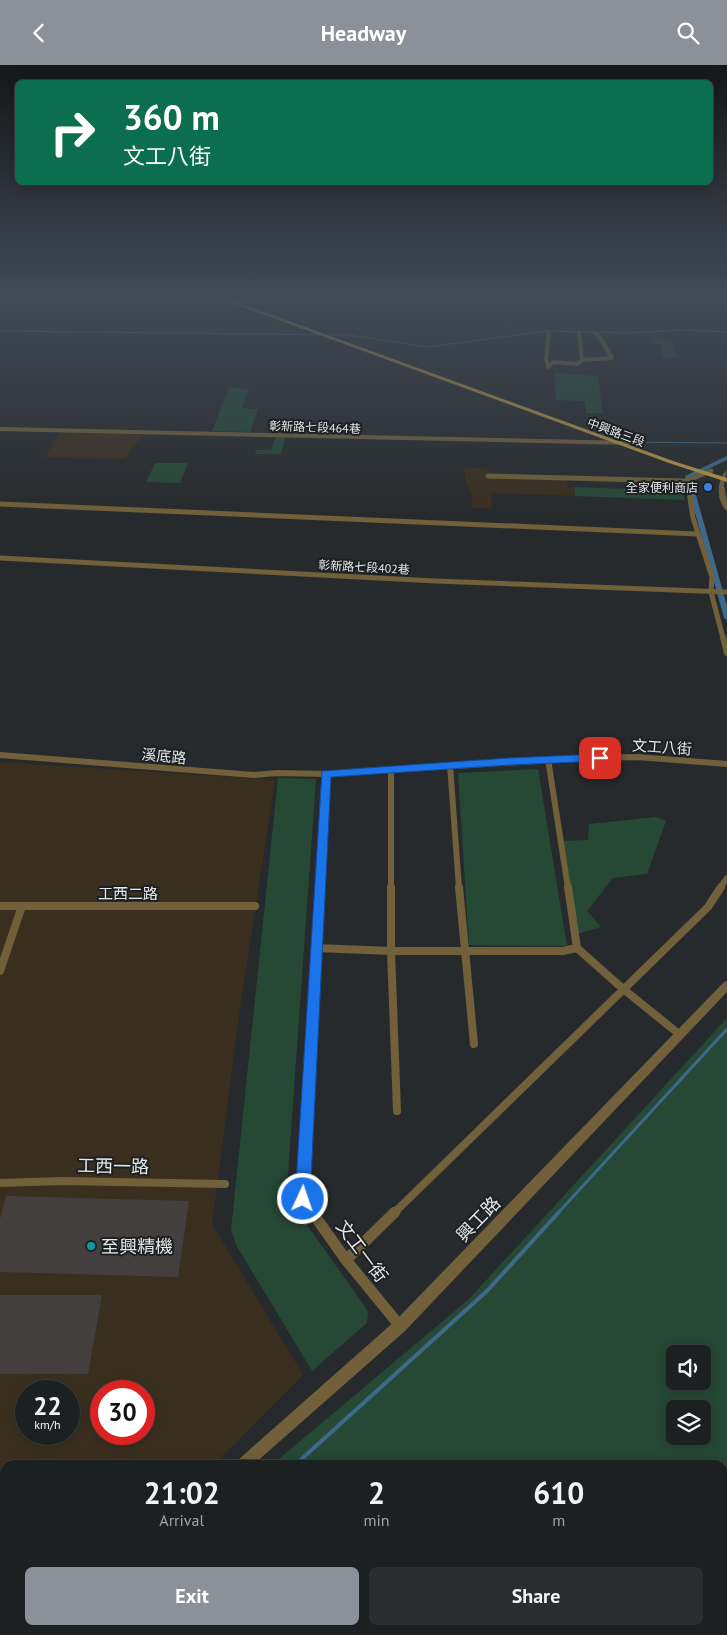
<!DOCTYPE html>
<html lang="en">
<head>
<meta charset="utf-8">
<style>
  :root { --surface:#1d2021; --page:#2a2d2e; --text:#f1f3f6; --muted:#a0a3a5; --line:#3b3e3f; --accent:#8c9099 }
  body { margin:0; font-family:"PT Sans","Noto Sans TC",sans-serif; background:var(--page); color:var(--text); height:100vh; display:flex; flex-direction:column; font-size:19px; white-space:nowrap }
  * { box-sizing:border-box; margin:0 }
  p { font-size:16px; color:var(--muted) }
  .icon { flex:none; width:28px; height:28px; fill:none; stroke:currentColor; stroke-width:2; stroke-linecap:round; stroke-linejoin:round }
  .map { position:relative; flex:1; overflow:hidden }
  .side { position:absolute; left:0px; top:1395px; width:728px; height:175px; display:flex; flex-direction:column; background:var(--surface); border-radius:15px 15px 0 0; box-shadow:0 2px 12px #0003,0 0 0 1px var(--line) }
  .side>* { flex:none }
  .guide { position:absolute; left:15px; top:15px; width:698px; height:105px; border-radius:8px; box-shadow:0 2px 12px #0003,0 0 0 1px var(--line); background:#0b6e4f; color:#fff; overflow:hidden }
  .fabs { position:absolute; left:666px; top:1280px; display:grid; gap:10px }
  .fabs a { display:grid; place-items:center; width:45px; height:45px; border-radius:8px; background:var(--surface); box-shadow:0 2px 12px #0003,0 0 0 1px var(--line); font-size:25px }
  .speed { position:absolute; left:15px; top:1315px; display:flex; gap:10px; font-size:25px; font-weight:700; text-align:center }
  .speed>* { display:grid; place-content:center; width:65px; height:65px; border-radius:50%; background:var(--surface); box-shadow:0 2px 12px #0003,0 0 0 1px var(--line); line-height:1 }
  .speed small { font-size:12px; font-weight:400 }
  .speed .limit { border:8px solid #d22; background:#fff; color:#111 }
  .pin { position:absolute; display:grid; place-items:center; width:42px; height:42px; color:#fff; margin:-21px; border-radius:10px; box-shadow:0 2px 8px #0006 }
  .me { position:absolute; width:55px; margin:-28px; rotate:3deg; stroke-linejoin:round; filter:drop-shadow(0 0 4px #0008) }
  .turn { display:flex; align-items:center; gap:18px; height:105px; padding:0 25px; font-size:22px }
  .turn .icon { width:65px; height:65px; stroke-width:2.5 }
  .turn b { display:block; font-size:35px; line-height:42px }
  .eta { display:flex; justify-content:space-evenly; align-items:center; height:85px; text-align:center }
  .eta b { font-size:30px; font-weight:700; line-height:35px }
  .primary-button { display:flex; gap:10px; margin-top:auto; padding:10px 25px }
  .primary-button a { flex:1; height:58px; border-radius:8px; background:var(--accent); color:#fff; font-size:20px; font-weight:700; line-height:58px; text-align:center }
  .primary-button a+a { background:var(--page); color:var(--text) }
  header { display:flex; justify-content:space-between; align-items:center; height:65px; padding:0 25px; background:var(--accent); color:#fff; font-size:22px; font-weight:700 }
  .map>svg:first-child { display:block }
</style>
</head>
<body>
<header><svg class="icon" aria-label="back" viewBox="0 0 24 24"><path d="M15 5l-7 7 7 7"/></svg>Headway<svg class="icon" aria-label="search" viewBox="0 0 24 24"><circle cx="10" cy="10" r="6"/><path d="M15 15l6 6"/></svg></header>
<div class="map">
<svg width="727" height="1570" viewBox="0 0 727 1570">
  <rect width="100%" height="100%" fill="#272a2c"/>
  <path fill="#3a2f1f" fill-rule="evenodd" d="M61 366 144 368 125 394 45 392Z
    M464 402 489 404 490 412 566 414 568 422H573L575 431 491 428 492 444 471 442 472 428 466 418Z
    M0 697 275 715 240 943 212 1159 303 1310 214 1400H5V1565L0 1570ZM26 1326H69V1369H26ZM101 1326H144V1369H101Z"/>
  <path fill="#254935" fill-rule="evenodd" d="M651 273 671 274 677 292 664 294 660 279 653 278Z
    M554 308 598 311 603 348H586L584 336 556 335Z
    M229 323 249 324 242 343 258 344 250 367 212 366Z
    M276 372H285L281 389H255L256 385H271Z
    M155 398H188L180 418 146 417Z
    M574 422 683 426 685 435 575 431Z
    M538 704 567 881 469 880 458 708Z
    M278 713 316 714 287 1123 290 1136 368 1246 367 1258 312 1306 236 1180 231 1165Z
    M656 752 666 756 647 809 613 813 587 846 601 862 577 869 562 776 588 775 589 759Z
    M727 953V1570H0L8 1565H722V1400H270L280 1393 468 1235ZM675 1289H702V1316H675ZM675 1344H702V1371H675Z"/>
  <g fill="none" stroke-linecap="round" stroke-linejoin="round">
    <path stroke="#3f698a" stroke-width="1" d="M0 266 349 270 428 282 547 266 629 268 683 265 727 267
      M629 377 727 378"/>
    <path stroke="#3f698a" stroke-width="3" d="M558 1148 727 964"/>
    <path stroke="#3f698a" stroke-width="4" d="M295 1400 487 1226 559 1147
      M109 1570 114 1565"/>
    <path fill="#3f698a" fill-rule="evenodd" d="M727 391V395L691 412 727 541V555L724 553 685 411Z"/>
  </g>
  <path fill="#433f3e" d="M6 1131 189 1136 178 1212 0 1207V1154Z
    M0 1230H102L88 1309H0Z"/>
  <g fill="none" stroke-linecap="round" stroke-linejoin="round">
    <path stroke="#71603a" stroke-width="4" d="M547 266 549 268 546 293 548 302 553 297 577 299 582 295 612 293 599 271 594 268
      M579 268 582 295"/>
    <path stroke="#71603a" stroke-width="5" d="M488 411 685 416 711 406
      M685 416 688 420 693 453 712 512 711 527 723 573
      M0 439 697 469
      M0 493 435 516 727 527"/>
    <path stroke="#71603a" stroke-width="6" d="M723 572 727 588
      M0 690 254 710 277 708 326 709 582 693 637 692 727 699
      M548 694 568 823
      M450 700 459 823
      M391 705V823
      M320 823 326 709
      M720 823 727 813"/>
    <path stroke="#71603a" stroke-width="8" d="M391 822V886L397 1046
      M459 822 474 979
      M568 822 577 883 622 923 679 969
      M0 841H255
      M316 883 391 886H563L577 883
      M0 906 22 841
      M0 1118 62 1116 225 1119
      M313 1148 303 1134 320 822
      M394 1148 708 842 721 822"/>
    <path stroke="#71603a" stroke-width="11" d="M312 1147 346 1195 400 1261
      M346 1195 395 1147"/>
    <path fill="#71603a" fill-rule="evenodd" d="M0 362 629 376 632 378 629 380 0 366Z
      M727 405 724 420 727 436V446C716 438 716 413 727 405Z
      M727 916V927L405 1266 253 1400H236L238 1395 395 1256 724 917Z
      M5 1556V1565H12L9 1570H0V1557Z"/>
    <path fill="#b99640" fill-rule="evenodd" d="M216 232H223L673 396 727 413V417L669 398Z"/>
  </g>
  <linearGradient id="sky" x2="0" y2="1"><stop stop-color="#151718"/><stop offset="0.51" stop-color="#414a56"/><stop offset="1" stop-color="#414a56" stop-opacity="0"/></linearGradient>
  <rect width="727" height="452" fill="url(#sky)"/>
  <path fill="#1a73e8" stroke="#114b97" d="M600 689 605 693 600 696 509 700 331 712 310 1134 308 1139 303 1142 298 1139 295 1134 322 706 509 693Z"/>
  <circle fill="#3f7fe0" stroke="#1d2022" stroke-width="2" cx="708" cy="422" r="5"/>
  <circle fill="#0f9aa8" stroke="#1d2022" stroke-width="2" cx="91" cy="1181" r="5"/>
  <g text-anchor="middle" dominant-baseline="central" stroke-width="4" stroke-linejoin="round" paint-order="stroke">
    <g font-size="12" fill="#e6e7e9" stroke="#1d2022">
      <text transform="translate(315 362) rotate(2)">彰新路七段464巷</text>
      <text transform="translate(616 367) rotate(20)">中興路三段</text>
      <text transform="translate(364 502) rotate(3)">彰新路七段402巷</text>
    </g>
    <g font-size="12" fill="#e6e7e9" stroke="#1d2022" text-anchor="end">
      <text x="698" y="422">全家便利商店</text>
    </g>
    <g font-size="15" fill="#e6e7e9" stroke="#1d2022">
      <text transform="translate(662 682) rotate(4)">文工八街</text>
      <text transform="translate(164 691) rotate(5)">溪底路</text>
      <text x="128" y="828">工西二路</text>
    </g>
    <g font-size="18" fill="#e6e7e9" stroke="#1d2022">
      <text transform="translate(113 1101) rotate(1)">工西一路</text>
      <text transform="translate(478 1154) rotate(-46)">興工路</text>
      <text transform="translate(362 1186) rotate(53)">文工一街</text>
    </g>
    <g font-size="18" fill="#e6e7e9" stroke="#1d2022" text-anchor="start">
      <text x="101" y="1181">至興精機</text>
    </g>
  </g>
</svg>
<div class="fabs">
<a><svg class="icon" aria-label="sound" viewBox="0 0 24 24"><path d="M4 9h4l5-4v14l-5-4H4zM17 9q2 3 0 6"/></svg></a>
<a><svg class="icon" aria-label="layers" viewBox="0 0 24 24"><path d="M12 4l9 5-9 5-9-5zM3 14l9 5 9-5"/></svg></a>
</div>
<div class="speed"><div>22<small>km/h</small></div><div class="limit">30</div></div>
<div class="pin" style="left:600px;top:693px;background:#d93025"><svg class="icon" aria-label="arrive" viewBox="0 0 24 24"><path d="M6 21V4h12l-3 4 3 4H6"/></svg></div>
<svg class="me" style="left:303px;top:1134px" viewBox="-20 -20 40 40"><circle r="17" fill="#1a73e8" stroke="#fff" stroke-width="3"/><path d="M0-11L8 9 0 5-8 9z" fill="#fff"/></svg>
<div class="guide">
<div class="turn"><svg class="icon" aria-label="right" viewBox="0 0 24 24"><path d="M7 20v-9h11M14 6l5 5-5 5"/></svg><div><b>360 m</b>文工八街</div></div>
</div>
<section class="side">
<div class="eta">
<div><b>21:02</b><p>Arrival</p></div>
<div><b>2</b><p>min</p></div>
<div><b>610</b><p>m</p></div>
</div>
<div class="primary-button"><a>Exit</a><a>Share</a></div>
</section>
</div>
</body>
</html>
